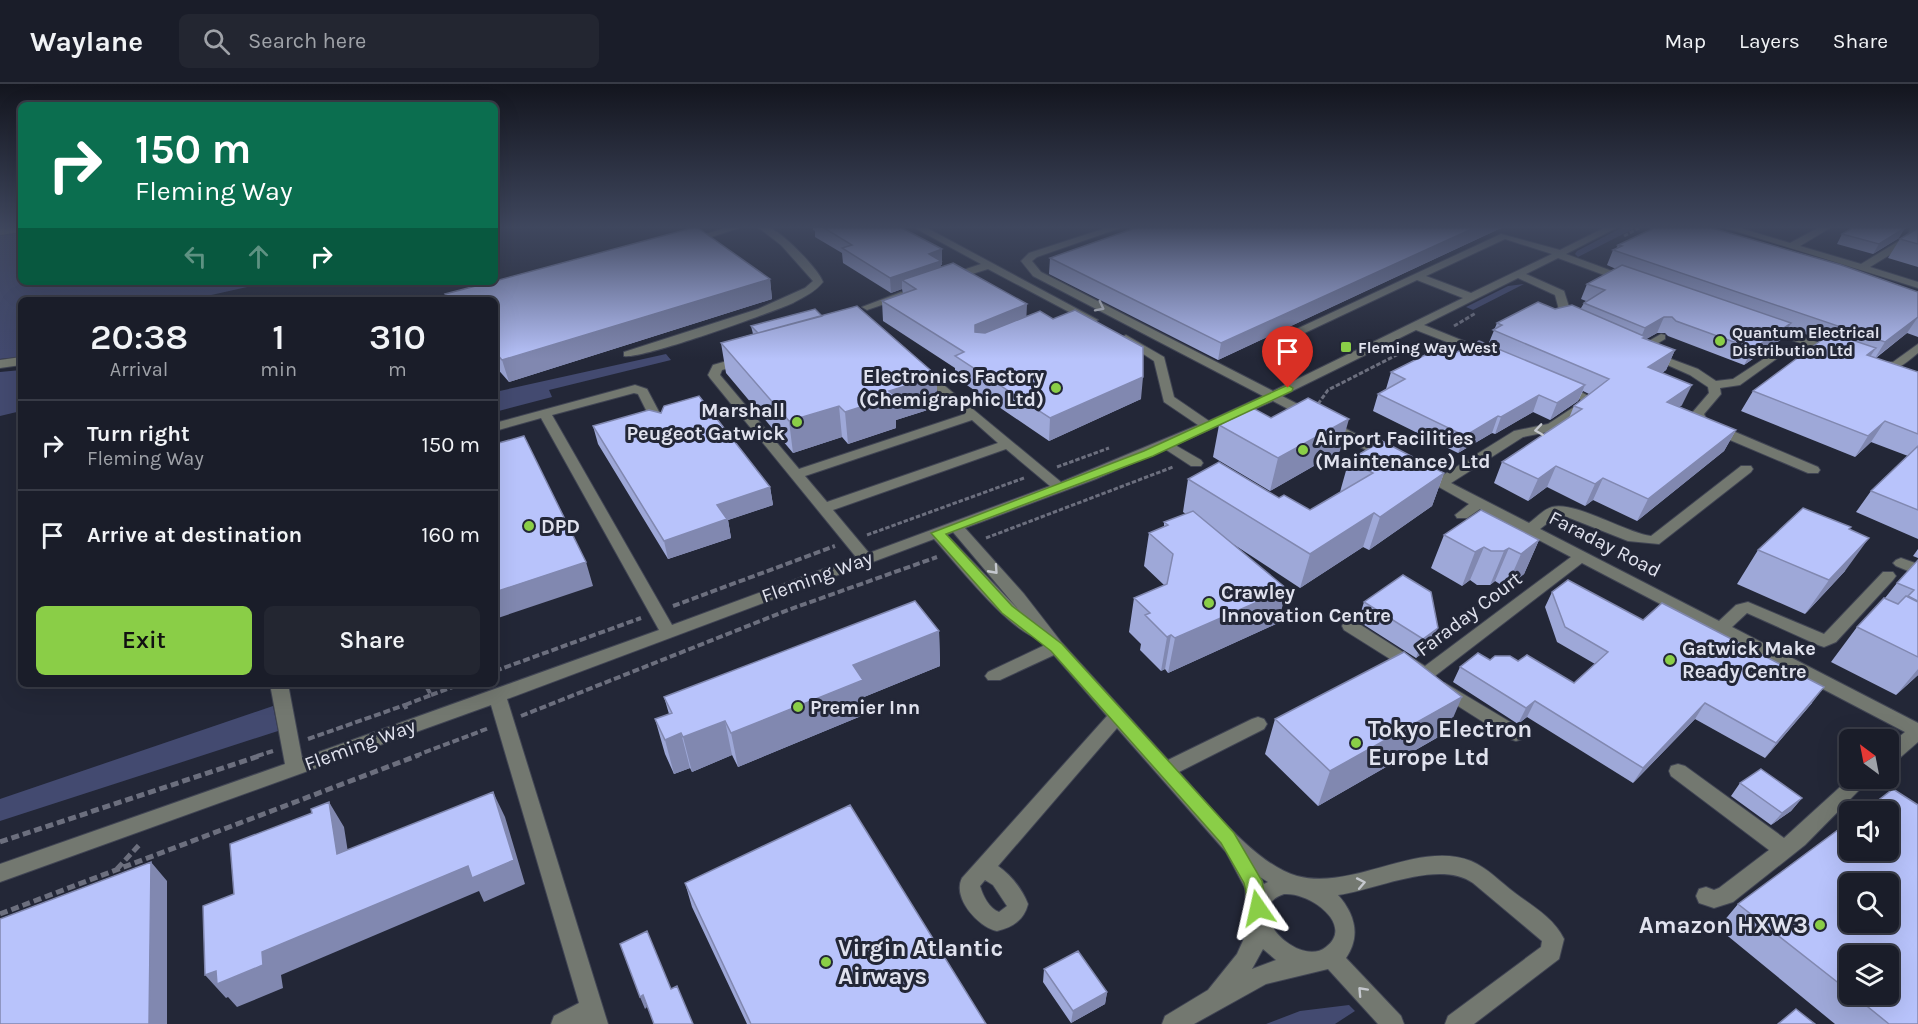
<!DOCTYPE html>
<html lang="en">
<head>
<meta charset="utf-8">
<style>
  :root { --surface:#1a1d29; --page:#232631; --text:#f1f3f6; --muted:#9fa2a8; --line:#383b46; --accent:#8ace47 }
  body { margin:0; font-family:Karla,sans-serif; background:var(--page); color:var(--text); height:100vh; display:flex; flex-direction:column; font-size:22px; white-space:nowrap }
  * { box-sizing:border-box; margin:0 }
  p { font-size:20px; color:var(--muted) }
  .icon { flex:none; width:33px; height:33px; fill:none; stroke:currentColor; stroke-width:2; stroke-linecap:round; stroke-linejoin:round }
  .map { position:relative; flex:1; overflow:hidden }
  .details { position:absolute; left:18px; top:213px; width:480px; height:390px; display:flex; flex-direction:column; background:var(--surface); border-radius:9px; box-shadow:0 6px 24px #0002,0 0 0 2px var(--line) }
  .details>* { flex:none }
  .hud { position:absolute; left:18px; top:18px; width:480px; height:183px; border-radius:9px; box-shadow:0 6px 24px #0002,0 0 0 2px var(--line); background:#0b6e4f; color:#fff; overflow:hidden }
  .needle { width:39px; rotate:328deg }
  .tools { position:absolute; left:1839px; top:645px; display:grid; gap:12px }
  .tools a { display:grid; place-items:center; width:60px; height:60px; border-radius:9px; background:var(--surface); box-shadow:0 6px 24px #0002,0 0 0 2px var(--line); font-size:30px }
  .pin { position:absolute; display:grid; place-items:center; width:51px; height:51px; color:#fff; margin:-62px -26px; border-radius:50% 50% 50% 0; rotate:-45deg; box-shadow:0 0 6px #0007 }
  .pin .icon { rotate:45deg }
  .me { position:absolute; width:66px; margin:-33px; rotate:349deg; stroke-linejoin:round; filter:drop-shadow(0 0 4px #0008) }
  .turn { display:flex; align-items:center; gap:21px; height:126px; padding:0 18px; font-size:27px }
  .turn .icon { width:78px; height:78px; stroke-width:2.5 }
  .turn b { display:block; font-size:42px; line-height:51px }
  .lanes { display:flex; align-items:center; height:57px; padding:0 18px; background:#0003; justify-content:center; gap:30px; direction:ltr }
  .lanes .off { opacity:.35 }
  .eta { display:flex; justify-content:space-evenly; align-items:center; height:102px; text-align:center }
  .eta b { font-size:36px; font-weight:600; line-height:42px }
  .primary-button { display:flex; gap:12px; margin-top:auto; padding:12px 18px }
  .primary-button a { flex:1; height:69px; border-radius:9px; background:var(--accent); color:#111; font-size:24px; font-weight:600; line-height:69px; text-align:center }
  .primary-button a+a { background:var(--page); color:var(--text) }
  ul { padding:0; list-style:none }
  li { display:flex; align-items:center; gap:18px; height:90px; padding:0 18px; border-top:2px solid var(--line) }
  li div { flex:1 }
  li b { display:block; font-size:22px }
  li em { font-style:normal }
  header { display:flex; align-items:center; gap:36px; box-sizing:border-box; height:84px; padding:0 30px; background:var(--surface); border-bottom:2px solid var(--line) }
  header strong { font-size:28px }
  nav { display:flex; gap:33px; margin-inline-start:auto; font-size:21px }
  .search { width:420px; height:54px; background:var(--page); display:flex; align-items:center; gap:15px; box-sizing:border-box; padding:0 21px; border-radius:9px; color:var(--muted); font-size:22px }
  .map>svg:first-child { display:block }
</style>
</head>
<body>
<header>
<strong>Waylane</strong>
<div class="search"><svg class="icon" aria-label="search" viewBox="0 0 24 24"><circle cx="10" cy="10" r="6"/><path d="M15 15l6 6"/></svg>Search here</div>
<nav><a>Map</a><a>Layers</a><a>Share</a></nav>
</header>
<div class="map">
<svg width="1918" height="940" viewBox="0 0 1918 940">
  <rect width="100%" height="100%" fill="#232737"/>
  <path fill="#434a70" d="M1621 144H1635L1578 173 1575 170 1577 167Z
    M21 147V198H270L189 216H21V273L0 275V150Z
    M1524 200 1473 226 1466 223 1508 202Z
    M666 270 671 276 549 306 552 313 495 328V308Z
    M21 286V327L0 332V288Z
    M273 622 278 647 0 737V715Z
    M1349 921 1355 927 1335 940H1266L1300 927Z"/>
  <g fill="none" stroke-linecap="round" stroke-linejoin="round">
    <defs>
      <path id="minor" d="M21 144V148L0 151V145Z
        M724 144H739L690 160 685 157Z
        M759 144C760 144 768 144 769 144 782 147 819 186 823 198 815 208 804 213 793 219 770 229 641 276 624 272V268L758 225 805 204 813 197 781 161Z
        M915 144H927L1098 236 1092 239 1088 238 988 185 953 196H945V192L981 180Z
        M1106 144H1120L1037 173 1032 177 1041 188 1273 307 1463 214 1417 196 1296 253H1288V249L1501 150 1560 166 1604 144H1616L1566 170 1631 194V198H1623L1558 174 1526 190 1564 207 1572 232 1579 239 1577 241H1569L1561 233 1555 211 1518 194 1424 241 1491 268V272H1483L1416 246 1282 312 1393 369 1395 372 1393 375H1383L1273 317 1175 361 1201 376 1203 379 1201 382H1191L1165 365 1096 395 965 444 1024 510 1062 559 1168 676 1252 635 1258 633 1264 635 1267 640 1264 645 1179 688C1207 719 1256 781 1297 792 1353 807 1418 756 1471 777 1488 784 1500 798 1515 809 1532 822 1554 834 1564 855L1559 875 1474 940H1445L1448 932 1541 863 1542 857 1473 799C1439 775 1376 806 1338 811 1355 830 1361 852 1346 874L1401 932 1404 940H1378L1328 885 1266 900 1194 940H1162L1165 932 1208 906 1237 870 1247 848 1245 804 1226 768 1117 644 998 782C1011 791 1022 805 1028 820 1024 836 1013 843 997 847 978 843 952 814 962 794L1107 632 1054 571 1000 596H988L985 592 988 588 1045 561 1041 555C1012 551 956 479 934 455L507 615 608 940H551L554 932 579 919 491 621 0 798V780L285 680 270 600H288L302 674 659 546 541 334 495 347V339L635 301 647 305 666 341 665 344H655L638 310 634 309 552 331 672 541 856 473 710 294 708 291 713 281 744 272 748 274V278L722 286 720 291 799 385 965 330 918 290V284L922 283 1061 398 1198 341 1164 318 1154 277 1122 256 1120 254 1126 251 1164 273 1174 313 1209 337 1263 312 1033 192 1021 177 1029 169ZM1505 155 1552 170 1471 209 1426 192ZM972 336 998 359 827 418 805 392ZM1006 365 1050 402 869 469 833 426ZM953 448 1012 518 1020 527 947 451ZM1260 793 1268 798 1264 800ZM985 796 993 801 1007 822 999 828C989 824 983 812 980 802ZM1284 810C1310 808 1355 841 1326 863 1299 885 1239 825 1284 810ZM1263 865 1276 876 1252 885Z
        M1726 144H1740L1790 159 1818 144H1830L1800 162 1861 180 1907 152 1911 144H1918L1914 156 1870 183 1918 198V204Z
        M901 208 905 209V213L867 226 862 223Z
        M1766 241 1838 265 1840 267 1838 269H1830L1762 246 1760 244Z
        M1661 250 1665 251V255L1643 268H1635L1633 266Z
        M1918 260V269C1906 279 1890 294 1874 282L1880 278H1893Z
        M1782 263 1786 264V268L1740 301 1720 304 1721 310 1704 330 1707 336 1818 383 1820 386 1818 389H1808L1697 342 1691 330 1709 309 1708 303 1690 291 1645 271 1651 268 1655 269 1698 285 1716 297 1733 295Z
        M21 273V281L0 284V276Z
        M1564 299 1598 317 1557 346 1523 353 1451 399 1529 439C1536 434 1544 425 1552 423 1575 417 1624 448 1651 452L1741 382H1751L1753 385 1751 388 1659 460 1628 457 1562 431H1558L1540 445 1719 537 1736 521 1748 518 1824 550 1883 488H1893L1896 492 1893 496 1836 558 1824 563 1818 561 1747 529 1732 543 1918 639V658L1895 678 1888 680V662L1905 648 1582 479 1431 595 1425 597 1344 546 1342 542 1344 538H1356L1425 582 1571 473 1480 425 1467 434H1457L1455 431 1469 420 1416 390 1423 386 1440 393 1514 347 1548 340 1583 317 1560 306 1558 303Z
        M1901 474 1918 480V491L1896 482 1893 479 1896 476Z
        M1445 599 1522 645 1525 650 1522 655 1516 657 1510 655 1439 610 1436 605 1439 600Z
        M1678 680 1685 682 1784 754 1850 694H1871L1805 761 1733 818 1714 824 1699 819 1696 812 1699 805 1706 803 1714 806 1719 804 1769 766 1671 692 1669 687 1671 682Z"/>
    </defs>
    <use href="#minor" stroke="#414554" stroke-width="2"/>
    <path stroke="#6c6f7e" stroke-width="3" stroke-dasharray="4.5 2" stroke-linecap="butt" d="M1624 152 1639 144
      M1454 242 1476 229
      M1318 320 1328 306 1420 259
      M1057 383 1109 364
      M867 451 1024 394
      M986 454 1173 383"/>
    <path stroke="#6c6f7e" stroke-width="4" stroke-dasharray="7 3" stroke-linecap="butt" d="M673 522 835 462
      M495 587 641 534
      M431 611 461 600
      M405 621 431 611 425 600
      M521 632 788 526 937 473
      M308 655 405 621 407 627
      M257 672 273 667
      M415 672 489 644"/>
    <path stroke="#6c6f7e" stroke-width="5" stroke-dasharray="8 4" stroke-linecap="butt" d="M0 758 262 671
      M117 785 140 760
      M0 830 419 671"/>
    <use href="#minor" fill="#737870" fill-rule="evenodd"/>
  </g>
  <path fill="#9ea8d8" fill-rule="evenodd" d="M813 144H902L942 181H941V183L1026 233 1141 315 1049 357 955 293V284L883 237 882 217 903 210 902 205 891 209 843 179 842 169 815 153V147L813 146Z
    M1501 144 1218 276 1049 190 1050 174Z
    M1918 144V183L1888 174 1900 155Z
    M1842 150 1899 154 1873 170 1837 160Z
    M1618 161 1918 208V253L1907 249 1876 274 1918 288V455L1856 428 1871 407 1908 372 1871 358 1855 373 1741 327 1753 307 1822 256 1788 244 1782 255 1744 281 1668 252 1665 249H1657L1646 255 1675 266 1666 286 1662 289 1682 321 1679 323 1736 346 1724 367 1637 437 1593 416 1585 422 1547 403 1528 417 1494 399 1502 378 1569 334 1574 322 1589 310 1583 307 1578 317 1550 336 1533 328 1495 350 1492 349 1458 369 1373 327 1378 310 1386 305 1391 288 1455 269 1488 261 1497 239 1555 225 1581 224 1584 219 1586 217 1581 215 1587 200 1616 185 1607 181 1613 166 1616 165Z
    M770 195 772 215 509 298 495 282V216H447L445 210Z
    M822 232 937 292V323L896 336V344L848 360 842 353 793 369 726 289 721 259 753 250 751 242Z
    M1271 334 1340 367 1270 407 1213 373 1219 341Z
    M593 342 770 403 773 421 728 436 731 454 668 475 598 360Z
    M1349 376 1444 389 1432 422 1369 466 1363 463 1300 504 1233 460 1278 539 1168 589 1165 585 1161 587 1140 566 1141 560 1129 548 1134 514 1164 501 1144 482 1149 449 1164 443V438L1186 430 1183 428 1188 395 1279 414 1310 426 1340 408Z
    M1850 445 1845 487 1805 530 1737 500 1758 466Z
    M1444 451 1539 456 1524 490 1506 504 1495 497 1490 501H1477L1470 496 1462 502 1431 484Z
    M1918 465V474L1913 472Z
    M1918 476V591L1896 611 1831 578 1857 543 1885 514 1897 499Z
    M1403 491 1431 562 1416 574 1358 537 1364 518Z
    M1552 508 1812 619 1765 674 1695 635 1633 699 1527 633 1518 640 1453 598 1460 583 1490 576 1518 577 1574 599 1595 580 1557 558 1545 523Z
    M939 547 940 582 864 613 866 630 738 683 732 671 692 688 690 684 674 690 665 670 655 635 669 630 664 613Z
    M1275 635 1447 648 1318 722 1265 670Z
    M1740 699 1802 714 1791 727 1771 741 1731 712Z
    M1893 705 1918 721V940H1835L1718 844 1738 820 1850 737V766H1888V728H1863ZM1850 800H1888V838H1850ZM1850 872H1888V910H1850Z
    M685 799 986 940H747L692 823Z
    M1044 885 1107 908 1105 920 1071 939 1043 898Z"/>
  <path fill="#8188b0" d="M1474 144H1501L1218 276 1221 259Z
    M1905 144 1899 154 1873 170 1879 160Z
    M942 165V181H941V192L902 196V205L891 209 890 194 929 170Z
    M770 195 772 215 509 298 502 276Z
    M1027 220 1026 241 974 270 975 241Z
    M1664 233 1657 249 1638 260 1645 244Z
    M1918 233 1907 249 1875 274 1885 258Z
    M1791 239 1782 255 1744 281 1753 265Z
    M1876 264 1863 283 1867 271Z
    M1675 266 1666 286 1639 303 1648 283Z
    M937 292V323L896 336V344L848 360 845 328 889 307Z
    M1143 293 1141 315 1049 357 1050 334Z
    M1585 301 1578 317 1550 336 1557 319Z
    M1692 301 1682 321 1657 339 1667 318Z
    M1539 311 1533 328 1495 350 1501 333Z
    M839 322 842 353 793 369 789 337Z
    M1498 332 1492 349 1458 369 1465 352Z
    M1349 335 1340 367 1270 407 1278 374Z
    M1885 337 1871 358 1855 373 1868 352Z
    M1736 346 1724 367 1637 437 1648 415Z
    M1556 382 1547 403 1528 417 1538 395Z
    M1444 389 1432 422 1369 466 1380 433Z
    M1603 394 1593 416 1585 422 1595 400Z
    M770 403 773 421 728 436 731 454 668 475 664 457 717 421Z
    M1374 429 1363 463 1300 504 1310 470Z
    M1869 454 1845 487 1805 530 1829 496Z
    M1539 456 1524 490 1506 504 1521 470Z
    M1484 463 1470 496 1462 502 1475 468Z
    M1509 464 1495 497 1490 501 1504 467Z
    M586 478 593 502 495 535V508Z
    M1287 505 1278 539 1168 589 1175 554Z
    M1438 544 1431 562 1416 574 1423 555Z
    M939 547 940 582 864 613 866 630 738 683 731 649 853 581Z
    M1171 551 1165 585 1161 587 1167 553Z
    M1918 585V591L1896 611Z
    M1824 603 1812 619 1765 674 1776 659Z
    M1462 613 1447 648 1318 722 1330 687Z
    M1535 617 1527 633 1518 640 1526 624Z
    M1705 619 1695 635 1633 699 1643 684Z
    M725 637 732 671 692 688 683 653Z
    M681 649 690 684 674 690 665 656Z
    M493 708 505 733 525 800 484 818 479 807 281 891 283 904 237 923 228 913 226 914 205 891 262 868Z
    M1802 714 1791 727 1771 741 1782 729Z
    M329 718 344 743 352 794 337 770Z
    M151 778 167 797V940H149Z
    M1107 908 1105 920 1071 939 1073 927Z
    M643 911 647 923 645 925 640 913Z"/>
  <path fill="#b8c3fb" stroke="#8188b0" stroke-width="1.5" fill-rule="evenodd" d="M692 144H698L770 195 502 276 495 268V216H450L445 210 491 198H495V197Z
    M824 144H902L942 165 929 170 941 177 890 194 842 164 852 161Z
    M1135 144H1474L1221 259 1050 174Z
    M1654 144H1712L1841 181 1918 208V233L1885 258 1613 166 1622 162 1618 161Z
    M1852 144H1905L1879 160 1842 150Z
    M1918 144V160L1900 155Z
    M953 179 1027 220 975 241V248L985 249 1040 227 1053 235 1075 226 1143 263V293L1050 334 955 272 964 268 882 217 916 205 902 196Z
    M1622 181 1791 239 1753 265 1676 237 1672 233H1664L1645 244 1584 219 1605 206 1587 200Z
    M1538 218 1555 225 1572 221 1646 253 1643 254 1675 266 1648 283 1692 301 1667 318 1736 346 1648 415 1603 394 1595 400 1556 382 1538 395 1502 378 1582 325 1574 322 1609 295 1493 246 1502 241 1497 239Z
    M857 222 937 292 889 307 895 312 845 328 839 322 789 337 721 259Z
    M815 225 822 232 758 249 751 242Z
    M1831 249 1876 264 1867 271 1918 288V350L1885 337 1868 352 1753 307Z
    M1479 257 1585 301 1557 319 1539 311 1501 333 1498 332 1465 352 1378 310 1405 295 1391 288 1441 263 1455 269Z
    M699 312 770 403 717 421 727 435 664 457 593 342 649 326 661 329 664 322Z
    M1308 314 1349 335 1278 374 1219 341 1253 324 1271 334Z
    M524 352 586 478 495 508V360Z
    M1382 357 1444 389 1380 433 1374 429 1310 470 1188 395 1219 378 1279 414 1284 411 1310 426 1373 389 1349 376Z
    M1918 362V426L1871 407Z
    M1803 424 1851 443 1849 445 1869 454 1829 496 1758 466Z
    M1481 426 1539 456 1521 470 1509 464 1504 467H1491L1484 463 1475 468 1444 451Z
    M1193 427 1287 505 1175 554 1171 551 1167 553 1145 531 1150 529 1134 514 1167 500 1173 470 1149 449 1168 441 1164 438Z
    M1918 476V517L1908 512 1914 506 1897 499Z
    M1403 491 1431 508 1438 544 1423 555 1364 518Z
    M1568 496 1643 536 1662 519 1824 603 1776 659 1705 619 1643 684 1535 617 1526 624 1460 583 1478 569 1490 576 1495 572H1510L1518 577 1527 571 1574 599 1608 568 1565 543 1552 508Z
    M1906 512 1918 518V573L1857 543 1884 514 1898 520Z
    M915 517 939 547 853 581 863 596 731 649 725 637 683 653 681 649 665 656 655 635 672 629 664 613Z
    M1404 568 1462 613 1330 687 1275 635Z
    M1761 685 1802 714 1782 729 1740 699Z
    M1893 705 1918 721V940H1889L1852 910H1888V872H1850V908L1738 820 1850 737V766H1888V728H1863ZM1850 800H1888V838H1850Z
    M493 708 514 776 472 794 468 782 262 868 263 881 217 900 216 887 205 891 203 822 234 810 230 760 312 729 311 725 329 718 337 770Z
    M850 721 986 940H751L685 799Z
    M151 778 149 940H0V835Z
    M647 847 671 905 677 902 693 940H654L643 911 640 913 620 860Z
    M1078 867 1107 908 1073 927 1044 885Z
    M1796 925 1815 940H1778Z"/>
  <defs><path id="oneway-chevron" d="M-2-3.5L2.5 0L-2 3.5" fill="none" stroke-width="1.6" stroke-linecap="round" stroke-linejoin="round" transform="scale(1.5)"/></defs>
  <g stroke="#c5c8ce">
    <use href="#oneway-chevron" transform="translate(1100 223) rotate(27)"/>
    <use href="#oneway-chevron" transform="translate(1539 346) rotate(172)"/>
    <use href="#oneway-chevron" transform="translate(994 486) rotate(48)"/>
    <use href="#oneway-chevron" transform="translate(1361 799) rotate(-11)"/>
    <use href="#oneway-chevron" transform="translate(1362 907) rotate(-133)"/>
  </g>
  <linearGradient id="sky" x2="0" y2="1"><stop stop-color="#13151e"/><stop offset="0.52" stop-color="#3f475e"/><stop offset="1" stop-color="#3f475e" stop-opacity="0"/></linearGradient>
  <rect width="1918" height="275" fill="url(#sky)"/>
  <path fill="#8ace47" stroke="#5a862e" stroke-width="1.5" d="M1288 301 1293 304 1292 307 1153 372 946 450 1012 522 1062 560 1234 749 1262 797 1267 824 1265 830 1258 833 1251 830 1244 799 1221 759 1051 567 1002 529 931 449 1144 367Z"/>
  <g fill="#8ace47" stroke="#232737" stroke-width="2">
    <circle cx="1720" cy="257" r="6"/>
    <rect x="1340" y="257" width="12" height="12" rx="3"/>
    <circle cx="1056" cy="304" r="6"/>
    <circle cx="797" cy="338" r="6"/>
    <circle cx="1303" cy="366" r="6"/>
    <circle cx="529" cy="442" r="6"/>
    <circle cx="1209" cy="519" r="6"/>
    <circle cx="1670" cy="576" r="6"/>
    <circle cx="798" cy="623" r="6"/>
    <circle cx="1356" cy="659" r="6"/>
    <circle cx="1820" cy="841" r="6"/>
    <circle cx="826" cy="878" r="6"/>
  </g>
  <g text-anchor="middle" dominant-baseline="central" stroke-width="6" stroke-linejoin="round" paint-order="stroke">
    <g font-size="16" font-weight="bold" fill="#e0e2ee" stroke="#232737" text-anchor="start">
      <text x="1732" y="248">Quantum Electrical<tspan x="1732" dy="18">Distribution Ltd</tspan></text>
      <text x="1358" y="263">Fleming Way West</text>
    </g>
    <g font-size="20" font-weight="bold" fill="#e0e2ee" stroke="#232737" text-anchor="start">
      <text x="1044" y="292" text-anchor="end">Electronics Factory<tspan x="1044" dy="23">(Chemigraphic Ltd)</tspan></text>
      <text x="785" y="326" text-anchor="end">Marshall<tspan x="785" dy="23">Peugeot Gatwick</tspan></text>
      <text x="1315" y="354">Airport Facilities<tspan x="1315" dy="23">(Maintenance) Ltd</tspan></text>
      <text x="541" y="442">DPD</text>
      <text x="1221" y="508">Crawley<tspan x="1221" dy="23">Innovation Centre</tspan></text>
      <text x="1682" y="564">Gatwick Make<tspan x="1682" dy="23">Ready Centre</tspan></text>
      <text x="810" y="623">Premier Inn</text>
    </g>
    <g font-size="20" fill="#e0e2ee" stroke="#232737">
      <text transform="translate(1605 460) rotate(27)">Faraday Road</text>
      <text transform="translate(817 493) rotate(-20)">Fleming Way</text>
      <text transform="translate(1469 530) rotate(-37)">Faraday Court</text>
      <text transform="translate(360 661) rotate(-20)">Fleming Way</text>
    </g>
    <g font-size="24" font-weight="bold" fill="#e0e2ee" stroke="#232737" text-anchor="start">
      <text x="1368" y="645">Tokyo Electron<tspan x="1368" dy="28">Europe Ltd</tspan></text>
      <text x="1808" y="841" text-anchor="end">Amazon HXW3</text>
      <text x="838" y="864">Virgin Atlantic<tspan x="838" dy="28">Airways</tspan></text>
    </g>
  </g>
</svg>
<div class="tools">
<a><svg class="needle" viewBox="-14 -14 28 28"><path d="M0-13l5 13h-10z" fill="#e53935"/><path d="M0 13l5-13h-10z" fill="#9fa2a8"/></svg></a>
<a><svg class="icon" aria-label="sound" viewBox="0 0 24 24"><path d="M4 9h4l5-4v14l-5-4H4zM17 9q2 3 0 6"/></svg></a>
<a><svg class="icon" aria-label="search" viewBox="0 0 24 24"><circle cx="10" cy="10" r="6"/><path d="M15 15l6 6"/></svg></a>
<a><svg class="icon" aria-label="layers" viewBox="0 0 24 24"><path d="M12 4l9 5-9 5-9-5zM3 14l9 5 9-5"/></svg></a>
</div>
<div class="pin" style="left:1288px;top:304px;background:#d93025"><svg class="icon" aria-label="arrive" viewBox="0 0 24 24"><path d="M6 21V4h12l-3 4 3 4H6"/></svg></div>
<svg class="me" style="left:1258px;top:824px" viewBox="-20 -20 40 40"><path d="M0-17L14 15 0 8-14 15z" fill="#8ace47" stroke="#fff" stroke-width="4"/></svg>
<div class="hud">
<div class="turn"><svg class="icon" aria-label="right" viewBox="0 0 24 24"><path d="M7 20v-9h11M14 6l5 5-5 5"/></svg><div><b>150 m</b>Fleming Way</div></div>
<div class="lanes"><svg class="icon off" aria-label="left" viewBox="0 0 24 24"><path d="M17 20v-9H6M10 6l-5 5 5 5"/></svg><svg class="icon off" aria-label="ahead" viewBox="0 0 24 24"><path d="M12 20V5M6 11l6-6 6 6"/></svg><svg class="icon" aria-label="right" viewBox="0 0 24 24"><path d="M7 20v-9h11M14 6l5 5-5 5"/></svg></div>
</div>
<section class="details">
<div class="eta">
<div><b>20:38</b><p>Arrival</p></div>
<div><b>1</b><p>min</p></div>
<div><b>310</b><p>m</p></div>
</div>
<ul>
<li><svg class="icon" aria-label="right" viewBox="0 0 24 24"><path d="M7 20v-9h11M14 6l5 5-5 5"/></svg><div><b>Turn right</b><p>Fleming Way</p></div><em>150 m</em></li>
<li><svg class="icon" aria-label="arrive" viewBox="0 0 24 24"><path d="M6 21V4h12l-3 4 3 4H6"/></svg><div><b>Arrive at destination</b></div><em>160 m</em></li>
</ul>
<div class="primary-button"><a>Exit</a><a>Share</a></div>
</section>
</div>
</body>
</html>
